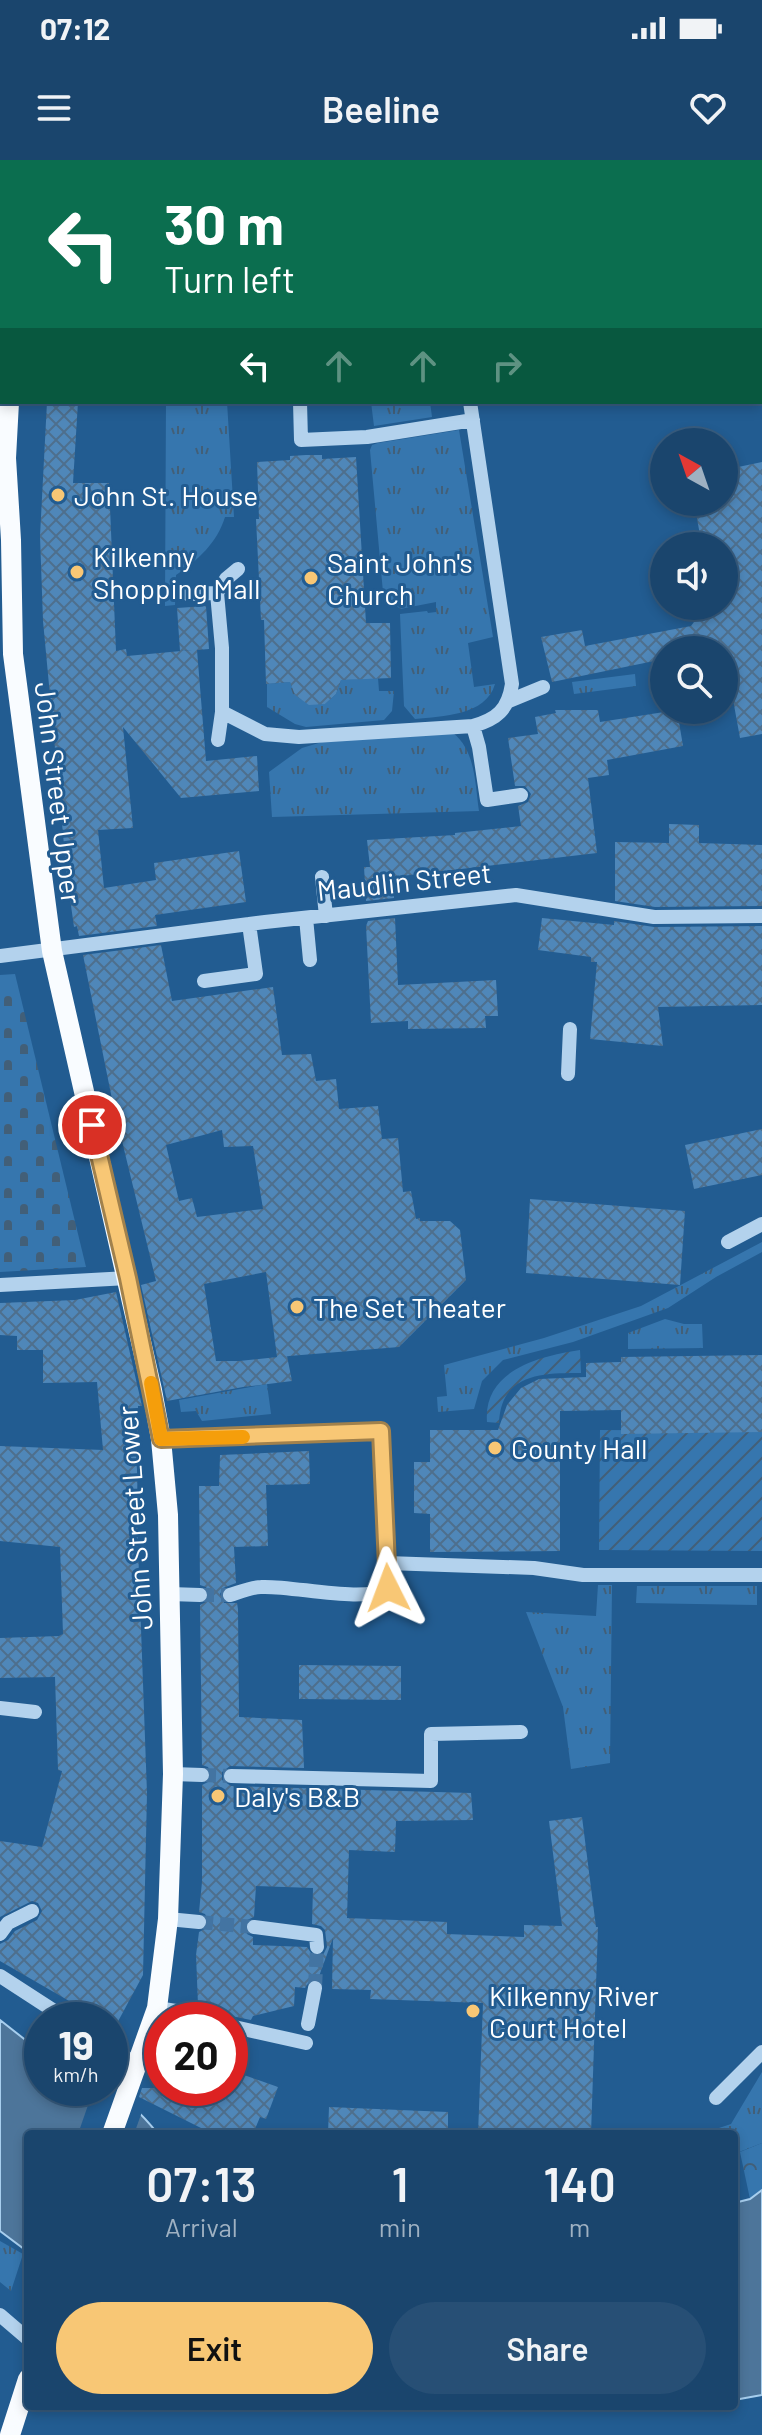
<!DOCTYPE html>
<html lang="en">
<head>
<meta charset="utf-8">
<style>
  :root { --surface:#1a456d; --page:#274f75; --text:#f1f3f6; --muted:#9fb1c2; --line:#385d80; --accent:#f8c775 }
  body { margin:0; font-family:Barlow,sans-serif; background:var(--page); color:var(--text); height:100vh; display:flex; flex-direction:column; font-size:30px; white-space:nowrap }
  * { box-sizing:border-box; margin:0 }
  p { font-size:26px; color:var(--muted) }
  .icon { flex:none; width:44px; height:44px; fill:none; stroke:currentColor; stroke-width:2; stroke-linecap:round; stroke-linejoin:round }
  .map { position:relative; flex:1; overflow:hidden }
  .side { position:absolute; left:24px; top:1970px; width:714px; height:280px; display:flex; flex-direction:column; background:var(--surface); border-radius:8px; box-shadow:0 4px 12px #0003,0 0 0 2px var(--line) }
  .side>* { flex:none }
  .guide { position:absolute; left:0px; top:0px; width:762px; height:244px; box-shadow:0 4px 12px #0003,0 0 0 2px var(--line); background:#0b6e4f; color:#fff; overflow:hidden }
  .needle { width:52px; rotate:320deg }
  .fabs { position:absolute; left:650px; top:268px; display:grid; gap:16px }
  .fabs a { display:grid; place-items:center; width:88px; height:88px; border-radius:50%; background:var(--surface); box-shadow:0 4px 12px #0003,0 0 0 2px var(--line); font-size:40px }
  .speed { position:absolute; left:24px; top:1842px; display:flex; gap:16px; font-size:40px; font-weight:700; text-align:center }
  .speed>* { display:grid; place-content:center; width:104px; height:104px; border-radius:50%; background:var(--surface); box-shadow:0 4px 12px #0003,0 0 0 2px var(--line); line-height:1 }
  .speed small { font-size:20px; font-weight:400 }
  .speed .limit { border:12px solid #d22; background:#fff; color:#111 }
  .pin { position:absolute; display:grid; place-items:center; width:68px; height:68px; color:#fff; margin:-34px; border:4px solid #fff; border-radius:50%; box-shadow:0 2px 8px #0007 }
  .me { position:absolute; width:88px; margin:-44px; rotate:357deg; stroke-linejoin:round; filter:drop-shadow(0 0 6px #0008) }
  .turn { display:flex; align-items:center; gap:28px; height:168px; padding:0 32px; font-size:36px }
  .turn .icon { width:104px; height:104px; stroke-width:2.5 }
  .turn b { display:block; font-size:56px; line-height:68px }
  .lanes { display:flex; align-items:center; height:76px; padding:0 32px; background:#0003; justify-content:center; gap:40px; direction:ltr }
  .lanes .off { opacity:.35 }
  .eta { display:flex; justify-content:space-evenly; align-items:center; height:136px; text-align:center }
  .eta b { font-size:48px; font-weight:600; line-height:56px }
  .action { display:flex; gap:16px; margin-top:auto; padding:16px 32px }
  .action a { flex:1; height:92px; border-radius:48px; background:var(--accent); color:#111; font-size:32px; font-weight:600; line-height:92px; text-align:center }
  .action a+a { background:var(--page); color:var(--text) }
  .status { display:flex; justify-content:space-between; align-items:center; height:56px; padding:0 40px; background:var(--surface); direction:ltr }
  .status svg { height:22px; fill:currentColor }
  header { display:flex; justify-content:space-between; align-items:center; height:104px; padding:0 32px; background:var(--surface); font-size:36px; font-weight:600 }
  .map>svg:first-child { display:block }
</style>
</head>
<body>
<div class="status"><b>07:12</b><svg viewBox="0 0 49 12"><path d="M0 12V9h3v3zM5 12V6h3v6zM10 12V3h3v9zM15 12V0h3v12zM26 1h20v11H26zM47 4h2v5h-2z"/></svg></div>
<header><svg class="icon" aria-label="menu" viewBox="0 0 24 24"><path d="M4 6h16M4 12h16M4 18h16"/></svg>Beeline<svg class="icon" aria-label="heart" viewBox="0 0 24 24"><path d="M12 20l-8-8c-3-5 5-10 8-4 3-6 11-1 8 4z"/></svg></header>
<div class="map">
<svg width="762" height="2275" viewBox="0 0 762 2275">
  <defs>
    <pattern id="grass-tufts" width="24" height="20" patternUnits="userSpaceOnUse" patternTransform="scale(2)"><rect width="24" height="20" fill="#3676ae"/><path d="M3 7l-1-3M5 7V3M7 7l1-3M15 17l-1-3M17 17v-4M19 17l1-3" fill="none" stroke="#425f78"/></pattern>
    <pattern id="forest-crowns" width="20" height="18" patternUnits="userSpaceOnUse" patternTransform="scale(2)"><rect width="20" height="18" fill="#3676ae"/><path d="M2 6a3 3 0 1 1 6 0M12 15a3 3 0 1 1 6 0" fill="none" stroke="#425f78"/></pattern>
    <pattern id="cemetery-stones" width="16" height="16" patternUnits="userSpaceOnUse" patternTransform="scale(2)"><rect width="16" height="16" fill="#3676ae"/><path d="M2 7V4a2 2 0 0 1 4 0v3zM10 15v-3a2 2 0 0 1 4 0v3z" fill="#425f78"/></pattern>
    <pattern id="garden-furrows" width="10" height="10" patternUnits="userSpaceOnUse" patternTransform="scale(2)"><rect width="10" height="10" fill="#3676ae"/><path d="M-1 1l2-2M0 10L10 0M9 11l2-2" fill="none" stroke="#425f78"/></pattern>
    <pattern id="building-cross-hatch" width="8" height="8" patternUnits="userSpaceOnUse" patternTransform="scale(2)"><rect width="8" height="8" fill="#4f87b9"/><path d="M0 0l8 8M0 8l8-8" fill="none" stroke="#4e6f8d"/></pattern>
  </defs>
  <rect width="100%" height="100%" fill="#225c91"/>
  <path fill="url(#grass-tufts)" d="M166 242H227L234 357H225C217 383 198 400 176 415L175 445 165 446Z
    M371 242H430L432 257 374 266Z
    M459 270 493 477 468 483 474 527 495 524C486 556 442 556 415 559L404 546 400 454 427 451 428 453 436 452V442L400 449 383 432 370 290 372 285 378 283Z
    M635 514 636 526 574 534 572 522Z
    M378 518 379 531H394L392 551 384 560 306 567 295 564 267 547V524L290 522C297 540 306 545 325 544L336 534 341 520Z
    M453 573C476 591 475 625 479 651L272 657 269 612 302 588 322 582Z
    M762 1082V1092L716 1117 668 1148 573 1182 503 1200 482 1221 474 1249 438 1252 437 1237 447 1236 444 1205 544 1178 641 1146Z
    M665 1159 684 1164H702L703 1188 628 1189V1173Z
    M267 1224 271 1254 202 1261 196 1251 181 1252 179 1240Z
    M598 1425H612L610 1603 571 1609 563 1547 526 1452 596 1456Z
    M637 1426H757V1445L636 1443Z
    M762 1912V1983L734 1994V1974H701L731 1964Z
    M0 2081 23 2094 11 2131 0 2122Z"/>
  <path fill="url(#forest-crowns)" d="M762 1983V2030L750 2039 740 1992Z"/>
  <path fill="url(#cemetery-stones)" d="M15 814 86 1107 0 1112V815Z"/>
  <path fill="url(#garden-furrows)" d="M580 1190 581 1213C543 1213 501 1213 499 1263L487 1262C483 1210 540 1196 580 1190Z
    M600 1270 762 1271V1391L599 1390Z"/>
  <path fill="#4d759a" stroke="#a7ceee" stroke-width="2" d="M0 1860 42 1893V1928C105 1928 116 1923 158 1974H28V2092L0 2071Z
    M762 2030V2235L734 2240V2043L750 2039Z"/>
  <path fill="#225c91" d="M110 1927 143 1949 134 1974H78L94 1928Z"/>
  <path fill="url(#building-cross-hatch)" fill-rule="evenodd" d="M47 242H78L73 323H109L116 491 126 489 127 496 192 490 180 491 177 448 206 446 209 489 197 490 206 601 257 596 259 631 181 638 123 567 133 668 98 670 104 728 156 720 154 703 239 691 246 742 155 755 157 766 79 776 77 766 74 767 67 717 43 461 40 376Z
    M306 295H322V299L356 297 366 463H390L391 518 341 520 336 534 325 544 309 545 295 535 290 522 266 524 264 460H261L256 359H259L257 302 290 300V296Z
    M762 302V574L740 578 724 490H664V499L552 522 541 477 582 470 585 486 691 466 706 446H724V386H702L694 342H724V310Z
    M555 550H598L600 562 677 550 683 586 607 600 609 615 588 618 597 693 393 717 394 738 366 741 364 707H370L367 680 455 675V673L521 666 518 646 528 642 531 634 525 626H515L508 578 538 574 535 557 556 553Z
    M669 664 699 665V683L762 685V746L655 747 615 741V682L669 683Z
    M395 758 398 825 496 820 498 856H485L486 868 408 869V861L371 863 366 766 368 761Z
    M542 758 614 765V761L654 767 762 766V845L658 847 663 886 590 879 597 802H591V797L538 790Z
    M161 785 172 841 273 827 282 895 311 894 316 921 336 919 339 949 378 946 382 979 398 978 403 1032 411 1031 416 1059 420 1058V1061H450L460 1070 466 1120 399 1187 277 1197 266 1112 204 1124 216 1201H239L287 1196 292 1221 243 1227 167 1241 141 1125 156 1121 113 944 83 795ZM222 970 224 987 253 986 263 1049 197 1057 192 1038 179 1041 166 985Z
    M762 969V1015L694 1029 685 985Z
    M530 1039 685 1051 680 1125 526 1113Z
    M116 1132 142 1246H138L137 1359 147 1633 143 1815 115 1867 110 1864V1860H102L0 1801V1784L8 1780 15 1771 37 1760 42 1751 38 1743 32 1741 0 1757V1681L42 1687 62 1611 58 1610 55 1517 0 1518V1478L59 1476 63 1474 60 1387 0 1381V1286L103 1290 97 1222 43 1223V1190H17V1176L0 1175V1143L75 1140Z
    M762 1195V1272L621 1274V1250L560 1251V1391L430 1392V1354L414 1353V1302H430V1270H498L507 1245 521 1228 539 1219 586 1217V1203L621 1202V1197Z
    M309 1291 310 1324 266 1325 268 1386 234 1387 236 1423 223 1428 220 1434 224 1443H237L238 1449 239 1557 302 1560 304 1608 230 1606 222 1612V1620L231 1626 471 1633 473 1660 396 1661 395 1692 349 1690 347 1758 447 1762V1774L524 1777V1765L562 1766 549 1661 582 1657 596 1767H598L591 1974H478L483 1843 370 1839 371 1830 332 1829 333 1778 318 1819H311L305 1828 295 1827 294 1846 253 1856 251 1860 231 1856 222 1860H203L205 1851 198 1845 196 1795 199 1772 207 1768 209 1762 205 1754 199 1752 202 1722V1625L210 1621 212 1615 208 1607 202 1605 200 1445 208 1441 210 1435 206 1427 200 1425 199 1326H219L220 1295ZM256 1726 313 1728 312 1764 321 1766 325 1770 327 1787 323 1795 313 1796 307 1787 253 1785V1777L247 1774 244 1766 247 1760 254 1757Z
    M299 1505 401 1506V1540L299 1539Z
    M230 1910 278 1927 266 1959 260 1957 253 1974H213L139 1937 142 1928H230Z
    M329 1947 448 1952V1974H328Z"/>
  <g fill="none" stroke-linecap="round" stroke-linejoin="round">
    <path stroke="#4374a2" stroke-width="14" stroke-dasharray="14 7" stroke-linecap="butt" d="M200 1435H230
      M202 1615 231 1616
      M199 1762 254 1767
      M315 1828 317 1787
      M195 1854 211 1860"/>
    <path stroke="#b3d2ed" stroke-width="14" d="M291 0V2
      M570 0 571 2
      M592 0 593 2
      M618 0V2
      M760 135H762
      M300 242 301 280 367 277 473 260
      M238 409 226 419 217 433 222 488V552L265 574 299 577 473 566C497 559 508 550 512 524L470 242
      M188 434 217 433
      M509 541 543 527
      M473 566 479 587 487 640 521 635
      M218 580 222 552
      M322 717 326 756
      M306 758 310 800
      M0 796 265 762 516 735 654 757 762 756
      M204 821 256 814 249 764
      M568 914 570 869
      M728 1082 762 1064
      M0 1125 128 1118
      M161 1279 381 1271 387 1403 534 1408 583 1415H762
      M170 1434 200 1435
      M230 1435C240 1432 251 1427 261 1427 292 1425 365 1444 388 1428L387 1403
      M0 1548 35 1552
      M173 1614 202 1615
      M231 1616 431 1621V1574L521 1572
      M168 1759 199 1762
      M254 1767 316 1775 317 1787
      M0 1774 8 1763 32 1751
      M0 1816 68 1860
      M157 1848 195 1854
      M308 1864 315 1828
      M230 1866 306 1883
      M110 1887 136 1904
      M716 1938 762 1892
      M0 2155 28 2179"/>
    <path stroke="#f9fcff" stroke-width="20" d="M23 2V0
      M76 2 84 0
      M0 12H2
      M9 242 6 298 11 380 13 494 52 791 152 1230 161 1279 168 1355 173 1614 168 1759 157 1848 112 1974
      M10 2275 28 2219"/>
  </g>
  <g fill="none" stroke-linecap="round" stroke-linejoin="round">
    <defs>
      <path id="route" d="M92 965 128 1118 161 1279 381 1271 388 1428"/>
    </defs>
    <use href="#route" stroke="#a1814c" stroke-width="20"/>
    <use href="#route" stroke="#f8c775" stroke-width="14"/>
    <path stroke="#f59e0b" stroke-width="14" d="M151 1223 161 1279 243 1277"/>
  </g>
  <g fill="#f8c775" stroke="#225c91" stroke-width="3">
    <circle cx="58" cy="335" r="8"/>
    <circle cx="77" cy="412" r="8"/>
    <circle cx="311" cy="418" r="8"/>
    <circle cx="297" cy="1147" r="8"/>
    <circle cx="495" cy="1288" r="8"/>
    <circle cx="218" cy="1636" r="8"/>
    <circle cx="473" cy="1851" r="8"/>
  </g>
  <g text-anchor="middle" dominant-baseline="central" stroke-width="6" stroke-linejoin="round" paint-order="stroke">
    <g font-size="28" fill="#fff" stroke="#225c91" text-anchor="start">
      <text x="74" y="335">John St. House</text>
      <text x="93" y="396">Kilkenny<tspan x="93" dy="32">Shopping Mall</tspan></text>
      <text x="327" y="402">Saint John's<tspan x="327" dy="32">Church</tspan></text>
      <text x="313" y="1147">The Set Theater</text>
      <text x="511" y="1288">County Hall</text>
      <text x="234" y="1636">Daly's B&amp;B</text>
      <text x="489" y="1835">Kilkenny River<tspan x="489" dy="32">Court Hotel</tspan></text>
    </g>
    <g font-size="28" fill="#fff" stroke="#225c91">
      <text transform="translate(59 633) rotate(83)">John Street Upper</text>
      <text transform="translate(404 721) rotate(-6)">Maudlin Street</text>
      <text transform="translate(134 1358) rotate(-94)">John Street Lower</text>
    </g>
  </g>
</svg>
<div class="fabs">
<a><svg class="needle" viewBox="-14 -14 28 28"><path d="M0-13l5 13h-10z" fill="#e53935"/><path d="M0 13l5-13h-10z" fill="#9fb1c2"/></svg></a>
<a><svg class="icon" aria-label="sound" viewBox="0 0 24 24"><path d="M4 9h4l5-4v14l-5-4H4zM17 9q2 3 0 6"/></svg></a>
<a><svg class="icon" aria-label="search" viewBox="0 0 24 24"><circle cx="10" cy="10" r="6"/><path d="M15 15l6 6"/></svg></a>
</div>
<div class="speed"><div>19<small>km/h</small></div><div class="limit">20</div></div>
<div class="pin" style="left:92px;top:965px;background:#d93025"><svg class="icon" aria-label="arrive" viewBox="0 0 24 24"><path d="M6 21V4h12l-3 4 3 4H6"/></svg></div>
<svg class="me" style="left:388px;top:1428px" viewBox="-20 -20 40 40"><path d="M0-17L14 15 0 8-14 15z" fill="#f8c775" stroke="#fff" stroke-width="4"/></svg>
<div class="guide">
<div class="turn"><svg class="icon" aria-label="left" viewBox="0 0 24 24"><path d="M17 20v-9H6M10 6l-5 5 5 5"/></svg><div><b>30 m</b>Turn left</div></div>
<div class="lanes"><svg class="icon" aria-label="left" viewBox="0 0 24 24"><path d="M17 20v-9H6M10 6l-5 5 5 5"/></svg><svg class="icon off" aria-label="ahead" viewBox="0 0 24 24"><path d="M12 20V5M6 11l6-6 6 6"/></svg><svg class="icon off" aria-label="ahead" viewBox="0 0 24 24"><path d="M12 20V5M6 11l6-6 6 6"/></svg><svg class="icon off" aria-label="right" viewBox="0 0 24 24"><path d="M7 20v-9h11M14 6l5 5-5 5"/></svg></div>
</div>
<section class="side">
<div class="eta">
<div><b>07:13</b><p>Arrival</p></div>
<div><b>1</b><p>min</p></div>
<div><b>140</b><p>m</p></div>
</div>
<div class="action"><a>Exit</a><a>Share</a></div>
</section>
</div>
</body>
</html>
